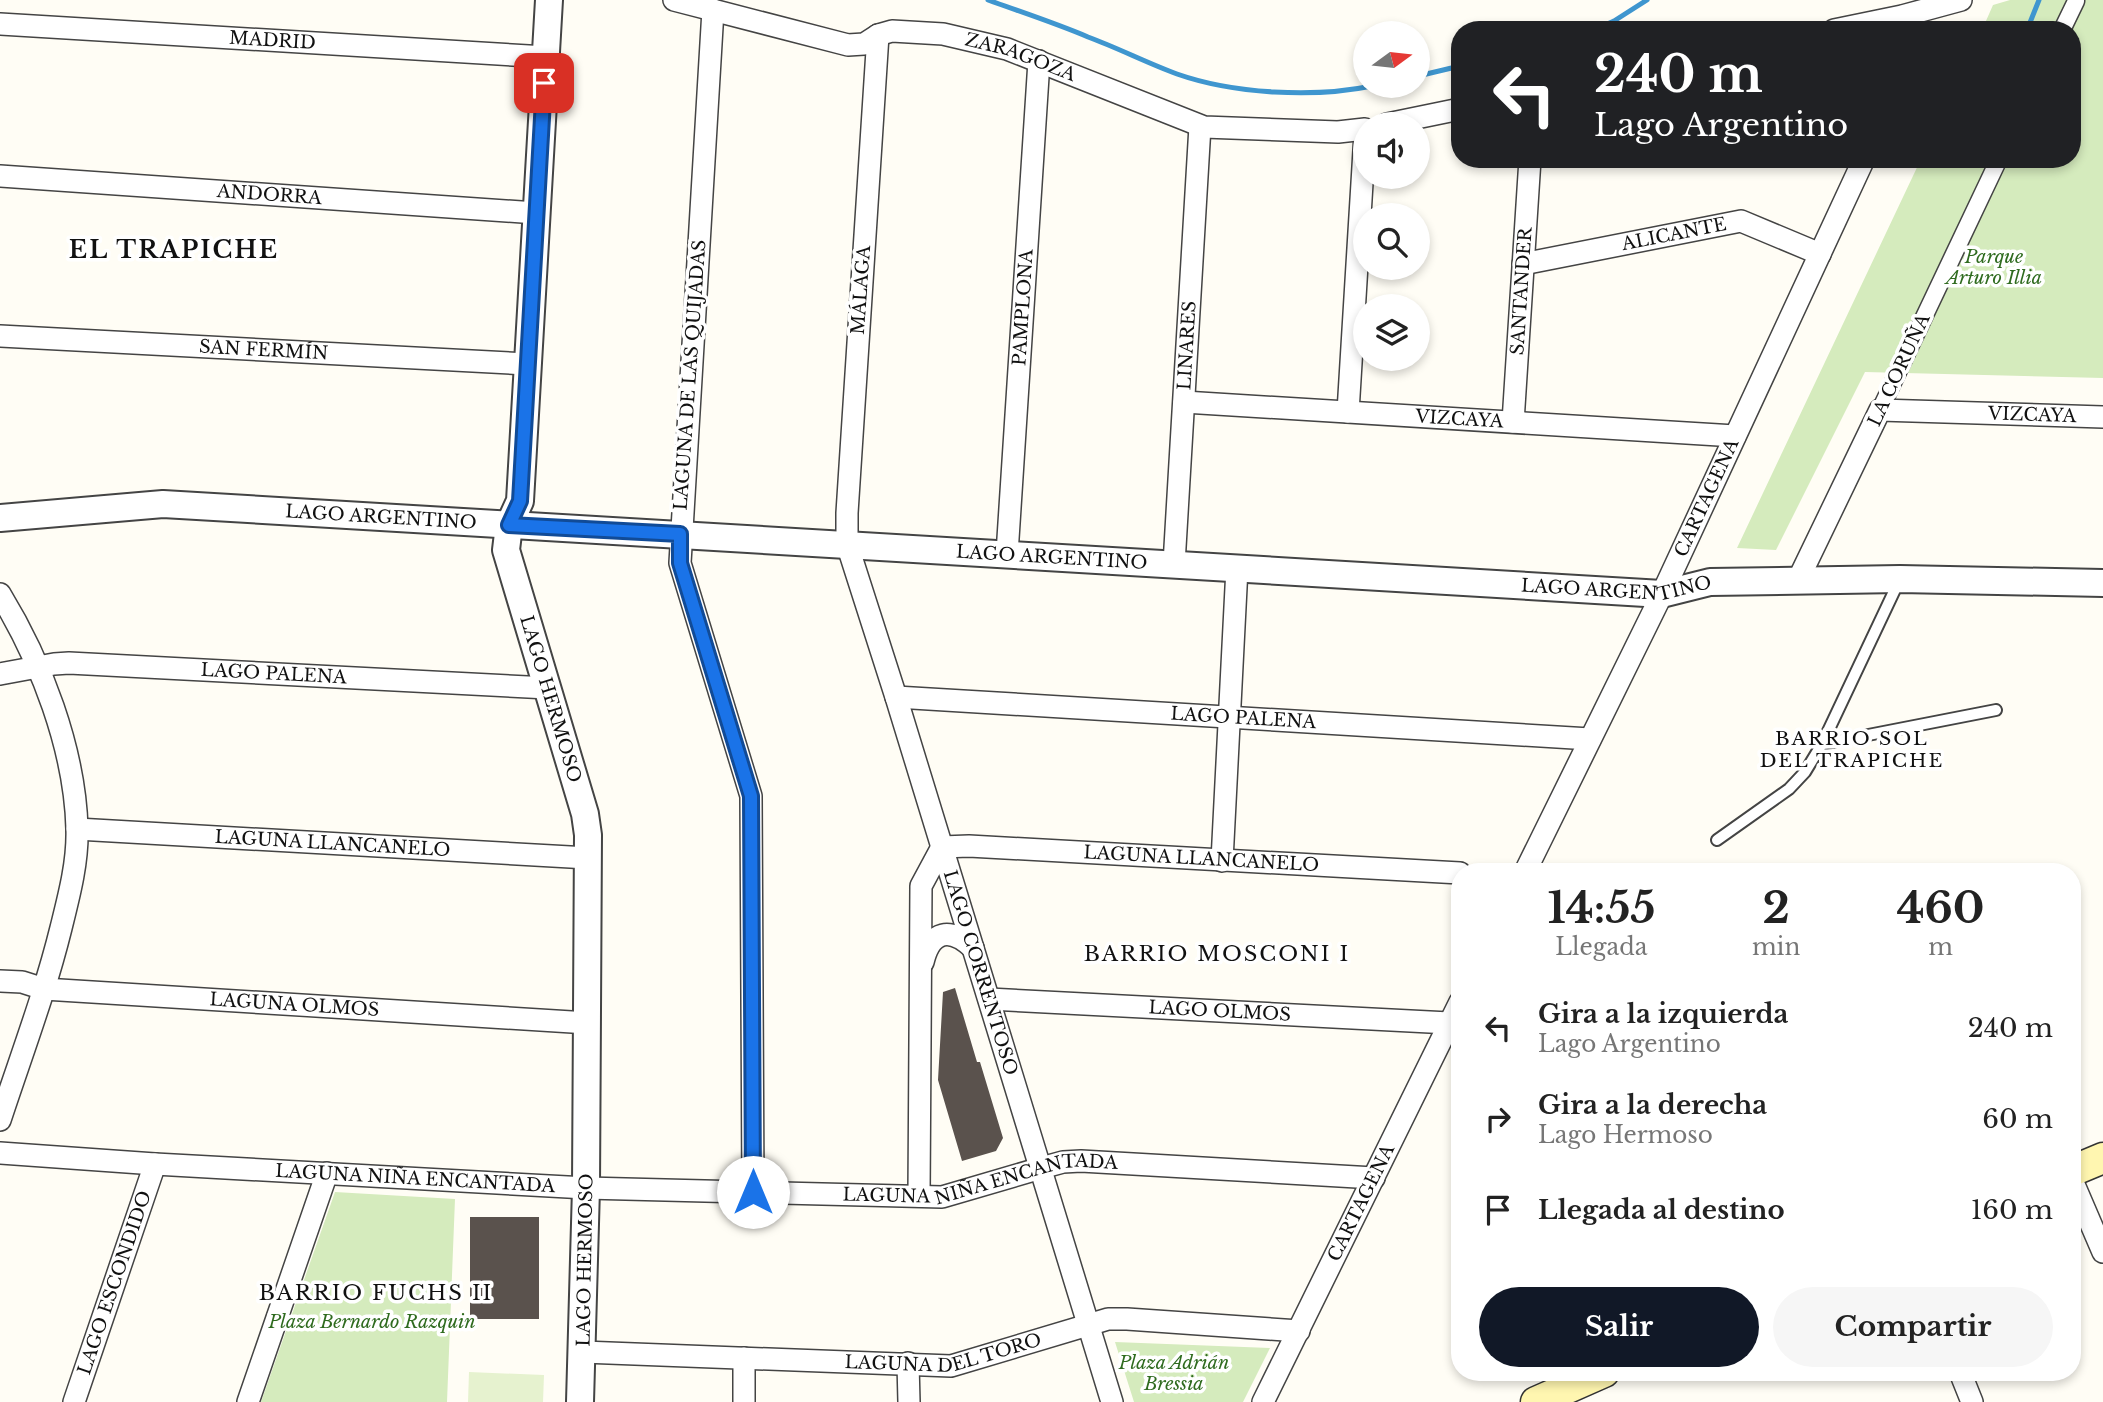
<!DOCTYPE html>
<html lang="es">
<head>
<meta charset="utf-8">
<style>
  :root { --surface:#fff; --page:#f6f6f6; --text:#222; --muted:#767676; --accent:#111827 }
  body { margin:0; font-family:"Libre Baskerville",serif; background:var(--page); color:var(--text); height:100vh; display:flex; flex-direction:column; font-size:26px; white-space:nowrap }
  * { box-sizing:border-box; margin:0 }
  p { font-size:23px; color:var(--muted) }
  .icon { flex:none; width:38px; height:38px; fill:none; stroke:currentColor; stroke-width:2; stroke-linecap:round; stroke-linejoin:round }
  .map { position:relative; flex:1; overflow:hidden }
  .sheet { position:absolute; left:1451px; top:863px; width:630px; height:518px; display:flex; flex-direction:column; background:var(--surface); border-radius:28px; box-shadow:0 4px 10px #0003 }
  .sheet>* { flex:none }
  .top-card { position:absolute; left:1451px; top:21px; width:630px; height:147px; border-radius:28px; box-shadow:0 4px 10px #0003; background:#202124; color:#fff; overflow:hidden }
  .needle { width:46px; rotate:75deg }
  .controls { position:absolute; left:1353px; top:21px; display:grid; gap:14px }
  .controls a { display:grid; place-items:center; width:77px; height:77px; border-radius:50%; background:var(--surface); box-shadow:0 4px 10px #0003; font-size:35px }
  .pin { position:absolute; display:grid; place-items:center; width:60px; height:60px; color:#fff; margin:-30px; border-radius:14px; box-shadow:0 4px 10px #0006 }
  .me { position:absolute; width:77px; margin:-38px; rotate:0deg; stroke-linejoin:round; filter:drop-shadow(0 0 5px #0008) }
  .turn { display:flex; align-items:center; gap:24px; height:147px; padding:0 28px; font-size:32px }
  .turn .icon { width:91px; height:91px; stroke-width:2.5 }
  .turn b { display:block; font-size:49px; line-height:60px }
  .eta { display:flex; justify-content:space-evenly; align-items:center; height:119px; text-align:center }
  .eta b { font-size:42px; font-weight:700; line-height:49px }
  .cta { display:flex; gap:14px; margin-top:auto; padding:14px 28px }
  .cta a { flex:1; height:80px; border-radius:42px; background:var(--accent); color:#fff; font-size:28px; font-weight:700; line-height:80px; text-align:center }
  .cta a+a { background:var(--page); color:var(--text) }
  ul { padding:0; list-style:none }
  li { display:flex; align-items:center; gap:21px; height:91px; padding:0 28px }
  li div { flex:1 }
  li b { display:block; font-size:26px }
  li em { font-style:normal }
  .map>svg:first-child { display:block }
</style>
</head>
<body>
<div class="map">
<svg width="2103" height="1402" viewBox="0 0 2103 1402">
  <rect width="100%" height="100%" fill="#fffdf5"/>
  <path fill="#d5ebbd" d="M2010 0H2103V378L1865 372 1776 550 1737 548 1921 159H2072V30H1982L1993 5Z
    M335 1192 455 1199 447 1402H261Z
    M1115 1342 1270 1348 1243 1402H1134Z"/>
  <path fill="#e6f2cf" d="M469 1372 544 1375 543 1402H468Z"/>
  <g fill="none" stroke-linecap="round" stroke-linejoin="round">
    <path stroke="#3f96cf" stroke-width="5" d="M988 0C1021 12 1055 23 1088 37 1118 48 1147 63 1177 74 1234 94 1314 98 1372 86
      M1594 30 1614 21 1647 0
      M2027 30 2039 0
      M1418 76 1460 66
      M1902 165 1905 159"/>
  </g>
  <path fill="#5a524d" d="M955 988 977 1062H980L1003 1138 996 1151 962 1161 938 1080 943 992Z
    M470 1217H539V1319H470Z"/>
  <g fill="none" stroke-linecap="round" stroke-linejoin="round">
    <defs>
      <path id="service" d="M1822 744 1996 710
        M1717 840 1789 789 1805 772 1822 744 1899 581"/>
      <path id="pedestrian" d="M2062 30 2076 1
        M1880 410 1999 159"/>
      <g id="minor">
        <path id="s1" d="M674 0 848 45 864 44 878 35 892 31 943 34 1007 49 1204 127 1338 132 1365 129"/>
        <path d="M713 10 680 563 751 796 753 1192"/>
        <path id="s2" d="M0 24 546 57"/>
        <path d="M1834 30 1902 16 1961 0"/>
        <path id="s3" d="M878 35 847 513V544L896 697 1112 1402"/>
        <path d="M1387 124 1460 109"/>
        <path id="s4" d="M0 176 536 213"/>
        <path id="s5" d="M1523 264 1741 221 1820 254"/>
        <path id="s6" d="M0 336 527 364"/>
        <path id="s7" d="M1184 402 1735 436"/>
        <path d="M1348 412 1365 134"/>
        <path id="s8" d="M1513 422 1530 159"/>
        <path id="s9" d="M1007 554 1039 61"/>
        <path id="s10" d="M1174 564 1200 126"/>
        <path id="s11" d="M1798 580 1880 410 2103 417"/>
        <path d="M0 594C41 661 75 749 77 829 78 862 69 896 61 928 45 993 21 1056 0 1120"/>
        <path id="s12" d="M0 674 54 664 69 663 548 688"/>
        <path id="s13" d="M896 697 1590 739"/>
        <path id="s14" d="M77 829 588 858"/>
        <path d="M1222 861 1237 568"/>
        <path id="s15" d="M1525 872 1662 594 1864 159"/>
        <path d="M923 962C931 930 950 927 973 948"/>
        <path id="s16" d="M0 981 22 982 44 989 588 1023"/>
        <path id="s17" d="M989 999 1449 1023"/>
        <path id="s18" d="M0 1153 155 1164 586 1188 942 1197 1041 1168 1063 1162 1081 1161 1374 1178"/>
        <path d="M2072 1180 2103 1252"/>
        <path id="s19" d="M919 1196 921 886 942 847 969 846 1460 873"/>
        <path id="s20" d="M583 1352 951 1366 1108 1319H1127L1299 1331"/>
        <path d="M744 1358V1402"/>
        <path d="M908 1363 909 1402"/>
        <path d="M1960 1372 1972 1402"/>
        <path id="s21" d="M74 1402 155 1164"/>
        <path d="M248 1402 327 1173"/>
        <path id="s22" d="M1263 1402 1460 1002"/>
      </g>
      <g id="tertiary">
        <path id="s23" d="M549 0 520 501 509 525 506 550 585 814 588 835 586 1188 580 1402"/>
        <path id="s24" d="M0 518 163 504 1662 594 1710 582 1900 579 2103 583"/>
      </g>
      <path id="secondary" d="M2072 1171 2103 1158
        M1536 1402 1604 1372"/>
    </defs>
    <use href="#service" stroke="#444" stroke-width="14"/>
    <use href="#pedestrian" stroke="#444" stroke-width="19"/>
    <use href="#minor" stroke="#444" stroke-width="24"/>
    <use href="#tertiary" stroke="#444" stroke-width="30"/>
    <use href="#secondary" stroke="#333" stroke-width="33"/>
    <use href="#service" stroke="#fff" stroke-width="10"/>
    <use href="#pedestrian" stroke="#fff" stroke-width="16"/>
    <use href="#minor" stroke="#fff" stroke-width="21"/>
    <use href="#tertiary" stroke="#fff" stroke-width="26"/>
    <use href="#secondary" stroke="#fff6b0" stroke-width="30"/>
  </g>
  <g fill="none" stroke-linecap="round" stroke-linejoin="round">
    <defs>
      <path id="route" d="M544 83 520 501 509 525 680 534V563L751 796 753 1192"/>
    </defs>
    <use href="#route" stroke="#114b97" stroke-width="18"/>
    <use href="#route" stroke="#1a73e8" stroke-width="12"/>
  </g>
  <g text-anchor="middle" dominant-baseline="central" stroke-width="7" stroke-linejoin="round" paint-order="stroke">
    <g font-size="18" fill="#111" stroke="#fff">
      <text stroke="none"><textPath href="#s2" startOffset="273">MADRID</textPath></text>
      <text stroke="none"><textPath href="#s1" startOffset="359">ZARAGOZA</textPath></text>
      <text stroke="none"><textPath href="#s4" startOffset="270">ANDORRA</textPath></text>
      <text stroke="none"><textPath href="#s5" startOffset="154">ALICANTE</textPath></text>
      <text transform="translate(861 290) rotate(-86)">MÁLAGA</text>
      <text stroke="none"><textPath href="#s8" startOffset="131">SANTANDER</textPath></text>
      <text stroke="none"><textPath href="#s9" startOffset="247">PAMPLONA</textPath></text>
      <text stroke="none"><textPath href="#s10" startOffset="219">LINARES</textPath></text>
      <text stroke="none"><textPath href="#s6" startOffset="264">SAN FERMÍN</textPath></text>
      <text transform="translate(1899 370) rotate(-65)">LA CORUÑA</text>
      <text transform="translate(690 375) rotate(-86)">LAGUNA DE LAS QUIJADAS</text>
      <text stroke="none"><textPath href="#s11" startOffset="341">VIZCAYA</textPath></text>
      <text stroke="none"><textPath href="#s7" startOffset="276">VIZCAYA</textPath></text>
      <text stroke="none"><textPath href="#s15" startOffset="416">CARTAGENA</textPath></text>
      <text stroke="none"><textPath href="#s24" startOffset="382">LAGO ARGENTINO</textPath></text>
      <text stroke="none"><textPath href="#s24" startOffset="1054">LAGO ARGENTINO</textPath></text>
      <text stroke="none"><textPath href="#s24" startOffset="1620">LAGO ARGENTINO</textPath></text>
      <text stroke="none"><textPath href="#s12" startOffset="275">LAGO PALENA</textPath></text>
      <text stroke="none"><textPath href="#s23" startOffset="709">LAGO HERMOSO</textPath></text>
      <text stroke="none"><textPath href="#s13" startOffset="348">LAGO PALENA</textPath></text>
      <text stroke="none"><textPath href="#s14" startOffset="256">LAGUNA LLANCANELO</textPath></text>
      <text stroke="none"><textPath href="#s19" startOffset="614">LAGUNA LLANCANELO</textPath></text>
      <text stroke="none"><textPath href="#s3" startOffset="959">LAGO CORRENTOSO</textPath></text>
      <text stroke="none"><textPath href="#s16" startOffset="296">LAGUNA OLMOS</textPath></text>
      <text stroke="none"><textPath href="#s17" startOffset="231">LAGO OLMOS</textPath></text>
      <text stroke="none"><textPath href="#s18" startOffset="416">LAGUNA NIÑA ENCANTADA</textPath></text>
      <text stroke="none"><textPath href="#s18" startOffset="984">LAGUNA NIÑA ENCANTADA</textPath></text>
      <text stroke="none"><textPath href="#s22" startOffset="222">CARTAGENA</textPath></text>
      <text transform="translate(585 1260) rotate(-89)">LAGO HERMOSO</text>
      <text stroke="none"><textPath href="#s21" startOffset="126">LAGO ESCONDIDO</textPath></text>
      <text stroke="none"><textPath href="#s20" startOffset="362">LAGUNA DEL TORO</textPath></text>
    </g>
    <g font-size="18" font-style="italic" fill="#2f6b1f" stroke="#fff">
      <text x="1994" y="257">Parque<tspan x="1994" dy="21">Arturo Illia</tspan></text>
      <text x="372" y="1322">Plaza Bernardo Razquin</text>
      <text x="1174" y="1363">Plaza Adrián<tspan x="1174" dy="21">Bressia</tspan></text>
    </g>
    <g font-size="19" letter-spacing="2" fill="#111" stroke="#fff">
      <text x="1852" y="738">BARRIO SOL<tspan x="1852" dy="22">DEL TRAPICHE</tspan></text>
    </g>
    <g font-size="21" letter-spacing="2" fill="#111" stroke="#fff">
      <text x="1217" y="954">BARRIO MOSCONI I</text>
      <text x="376" y="1293">BARRIO FUCHS II</text>
    </g>
    <g font-size="24" font-weight="bold" letter-spacing="2" fill="#111" stroke="#fff">
      <text x="174" y="249">EL TRAPICHE</text>
    </g>
  </g>
</svg>
<div class="controls">
<a><svg class="needle" viewBox="-14 -14 28 28"><path d="M0-13l5 13h-10z" fill="#e53935"/><path d="M0 13l5-13h-10z" fill="#767676"/></svg></a>
<a><svg class="icon" aria-label="sound" viewBox="0 0 24 24"><path d="M4 9h4l5-4v14l-5-4H4zM17 9q2 3 0 6"/></svg></a>
<a><svg class="icon" aria-label="search" viewBox="0 0 24 24"><circle cx="10" cy="10" r="6"/><path d="M15 15l6 6"/></svg></a>
<a><svg class="icon" aria-label="layers" viewBox="0 0 24 24"><path d="M12 4l9 5-9 5-9-5zM3 14l9 5 9-5"/></svg></a>
</div>
<div class="pin" style="left:544px;top:83px;background:#d93025"><svg class="icon" aria-label="arrive" viewBox="0 0 24 24"><path d="M6 21V4h12l-3 4 3 4H6"/></svg></div>
<svg class="me" style="left:753px;top:1192px" viewBox="-20 -20 40 40"><circle r="19" fill="#fff"/><path d="M0-13L10 11 0 6-10 11z" fill="#1a73e8"/></svg>
<div class="top-card">
<div class="turn"><svg class="icon" aria-label="left" viewBox="0 0 24 24"><path d="M17 20v-9H6M10 6l-5 5 5 5"/></svg><div><b>240 m</b>Lago Argentino</div></div>
</div>
<section class="sheet">
<div class="eta">
<div><b>14:55</b><p>Llegada</p></div>
<div><b>2</b><p>min</p></div>
<div><b>460</b><p>m</p></div>
</div>
<ul>
<li><svg class="icon" aria-label="left" viewBox="0 0 24 24"><path d="M17 20v-9H6M10 6l-5 5 5 5"/></svg><div><b>Gira a la izquierda</b><p>Lago Argentino</p></div><em>240 m</em></li>
<li><svg class="icon" aria-label="right" viewBox="0 0 24 24"><path d="M7 20v-9h11M14 6l5 5-5 5"/></svg><div><b>Gira a la derecha</b><p>Lago Hermoso</p></div><em>60 m</em></li>
<li><svg class="icon" aria-label="arrive" viewBox="0 0 24 24"><path d="M6 21V4h12l-3 4 3 4H6"/></svg><div><b>Llegada al destino</b></div><em>160 m</em></li>
</ul>
<div class="cta"><a>Salir</a><a>Compartir</a></div>
</section>
</div>
</body>
</html>
